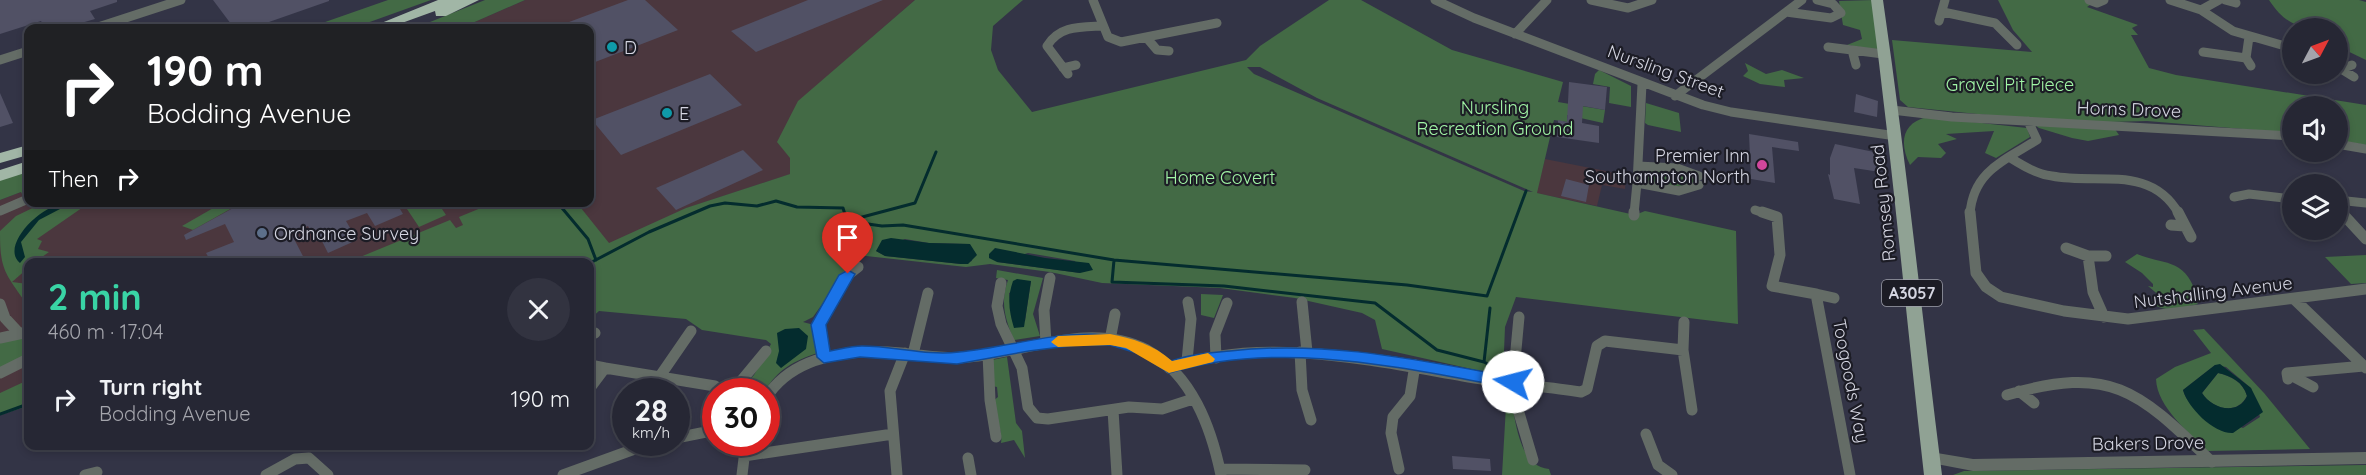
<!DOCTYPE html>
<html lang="en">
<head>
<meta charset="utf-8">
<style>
  :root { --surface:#262734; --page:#323340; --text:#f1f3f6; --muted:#a4a5ac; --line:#42444f; --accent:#39d4a5 }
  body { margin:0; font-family:Quicksand,sans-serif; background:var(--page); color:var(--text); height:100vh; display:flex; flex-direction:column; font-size:22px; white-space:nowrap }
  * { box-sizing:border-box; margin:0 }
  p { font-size:20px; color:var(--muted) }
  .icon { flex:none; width:33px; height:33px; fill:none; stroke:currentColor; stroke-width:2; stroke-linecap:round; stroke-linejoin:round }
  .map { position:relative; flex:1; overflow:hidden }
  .details { position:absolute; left:24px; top:258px; width:570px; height:192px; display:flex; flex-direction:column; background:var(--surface); border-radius:12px; box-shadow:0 3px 9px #0003,0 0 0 2px var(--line) }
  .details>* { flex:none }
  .top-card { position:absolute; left:24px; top:24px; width:570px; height:183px; border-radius:12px; box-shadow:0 3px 9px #0003,0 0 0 2px var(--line); background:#202124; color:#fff; overflow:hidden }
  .needle { width:39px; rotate:49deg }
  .tools { position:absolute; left:2282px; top:18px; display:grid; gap:12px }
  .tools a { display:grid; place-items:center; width:66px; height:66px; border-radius:50%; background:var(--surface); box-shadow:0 3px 9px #0003,0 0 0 2px var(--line); font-size:30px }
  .speed { position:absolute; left:612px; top:378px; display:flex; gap:12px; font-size:30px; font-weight:700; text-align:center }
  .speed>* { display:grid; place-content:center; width:78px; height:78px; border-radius:50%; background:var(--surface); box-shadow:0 3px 9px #0003,0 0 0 2px var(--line); line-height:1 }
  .speed small { font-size:15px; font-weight:400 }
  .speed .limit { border:9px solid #d22; background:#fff; color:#111 }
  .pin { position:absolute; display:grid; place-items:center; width:51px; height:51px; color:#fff; margin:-62px -26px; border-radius:50% 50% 50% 0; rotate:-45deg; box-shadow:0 0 6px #0007 }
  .pin .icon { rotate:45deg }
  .me { position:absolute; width:66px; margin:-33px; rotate:278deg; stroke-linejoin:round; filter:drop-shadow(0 0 4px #0008) }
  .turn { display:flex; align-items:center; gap:21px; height:126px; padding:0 24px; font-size:27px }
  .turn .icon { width:78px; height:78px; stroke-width:2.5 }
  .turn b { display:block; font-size:42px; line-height:51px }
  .then { display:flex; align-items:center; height:57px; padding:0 24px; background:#0003; gap:12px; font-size:22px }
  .round { display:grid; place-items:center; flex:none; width:63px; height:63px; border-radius:32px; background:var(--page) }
  .headline { display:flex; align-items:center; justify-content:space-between; height:102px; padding:0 24px }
  h1 { font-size:36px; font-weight:800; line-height:45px; color:var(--accent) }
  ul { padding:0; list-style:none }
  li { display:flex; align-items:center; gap:18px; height:78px; padding:0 24px }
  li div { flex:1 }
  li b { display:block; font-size:22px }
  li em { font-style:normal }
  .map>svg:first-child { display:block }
</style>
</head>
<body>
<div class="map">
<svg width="2366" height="475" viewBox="0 0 2366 475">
  <rect width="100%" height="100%" fill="#333446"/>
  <path fill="#4b373e" d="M525 0H915L799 101 790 158 791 174 687 208 570 262H28V396L0 401V200L21 192 23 196 28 194V202H590V28H461Z
    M1545 159 1626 175 1625 189 1602 185 1597 206 1536 193Z"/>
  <path fill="#436a45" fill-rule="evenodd" d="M388 0H431L353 28H308Z
    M485 0H525L461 28H415Z
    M915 0H1023L993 26 991 50 998 70 1032 112 1246 60 1260 46 1329 0H1361L1452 50 1563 82 1558 102 1605 110 1603 123 1567 115V122L1554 120 1537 193 1635 215 1645 211 1736 231 1738 324 1516 297 1505 327 1503 376 1382 349 1375 320 1362 313 1295 298 1220 288 1102 283 1050 272 990 264 966 267 857 255 813 317 803 322 814 325 818 353C795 360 777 370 765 391L738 392 754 375 771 344 766 340 702 330 686 319 599 311 590 319V262H348L450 220 456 228 463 225 459 217 493 203H577L609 243 686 208 790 174V158L777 142 798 101ZM1247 67H1260L1317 98 1533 192 1524 191 1254 74ZM905 239 929 243 969 244 972 261 961 264 885 256 876 251ZM1028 253 1075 261 1080 273 997 262Z
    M1874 0 1879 50 1847 45 1862 39 1860 30 1843 25 1839 1Z
    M1998 0H2085L2090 5 2087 7 2138 25 2132 28 2138 35H2131L2149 68 2176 75 2366 105V145L2337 140V106H2292V133L2147 121 2110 122 2119 135 2088 141 2072 138 2039 128 2027 119 1908 107 1900 100 1892 40 2032 52 2013 30Z
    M2269 0H2359L2366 2V60L2337 46V28C2304 28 2289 30 2269 0Z
    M1745 63 1766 74 1782 70 1804 78 1784 80 1785 87 1760 84 1743 76 1748 71Z
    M1599 70 1631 86V107L1609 103 1610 87 1593 84 1595 74Z
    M1646 103 1679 113 1681 132 1648 125 1645 123Z
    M1927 117 2027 128 2030 137 1996 158 1985 153 1994 131 1946 134 1957 139 1938 144 1946 153 1941 158 1918 157 1910 165C1899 143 1902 123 1927 117Z
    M1674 169 1695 177 1696 182 1676 187 1645 181V170Z
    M28 170V194L23 196 21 192 0 200V180Z
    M43 203H89L37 239 42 241 38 249 49 252 35 262H28V268L12 282 28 284V302L26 303C4 272 0 269 0 231L16 216Z
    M222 203H241L193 230 182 226Z
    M403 203H438L446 215 419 227Z
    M2137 254C2162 265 2184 257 2196 293L2191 296 2198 304C2180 308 2168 314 2151 303L2161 297 2148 286 2153 287V284L2142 273 2125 262Z
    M2366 255V283L2351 284 2325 257Z
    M997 270 1043 278 1033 314 1040 336 1014 340C1005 319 1000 302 1008 280L996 278ZM1031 281 1025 321 1012 320 1009 293Z
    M1201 294 1223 295 1214 318 1201 315Z
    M2204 329 2264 393 2310 449 2208 451C2189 433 2157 407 2156 379L2175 367 2211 353 2193 330ZM2215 365 2226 367 2251 388 2260 417 2243 428C2222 420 2189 414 2183 390Z
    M28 336V354L0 370V340Z
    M1007 357 1016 423 1022 431 1025 458 1014 440 1001 443C1003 433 995 414 993 401L998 397 997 387 992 386V360Z
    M2218 373C2231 376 2243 382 2247 396 2237 416 2212 409 2202 393Z
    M28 380V406L0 415V393Z
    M1507 389 1510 390C1515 415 1517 466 1549 469L1551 475H1502Z
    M2366 465V475H1953L1964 471Z"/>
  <path fill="#042c2e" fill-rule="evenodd" d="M63 204 60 209 39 220 21 242 25 257 20 263C0 247 39 206 63 204Z
    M891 238 929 243 970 244 977 255 968 264H961L885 256 876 251 882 240Z
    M995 248 1045 258 1089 263 1093 270 1080 273 997 262 989 258V254Z
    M1017 279 1031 281 1024 327 1014 328C1009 311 1007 298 1013 281Z
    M799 328 808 336 806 349 781 368 776 363 779 351 777 333 785 329Z
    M2220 364 2251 388 2263 412 2233 433C2214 434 2188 408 2183 390L2215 365ZM2218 373C2232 376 2243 382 2247 396 2238 416 2212 409 2202 393Z"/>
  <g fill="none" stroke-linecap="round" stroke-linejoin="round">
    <path stroke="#042c2e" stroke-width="3" d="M557 202 588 239 596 260
      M851 220 915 203 936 152
      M1114 260 1112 282 1224 286 1375 303 1437 350 1484 362 1490 308
      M590 263 649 232 710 206 725 203 757 206 776 201 797 207 843 208 847 221 882 226 903 225 1114 260 1407 285 1487 296 1526 191
      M1484 362 1497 369
      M0 414 28 404"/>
  </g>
  <path fill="#515165" d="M0 0H117V2L90 11 95 19 64 28H45L41 21 0 34Z
    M213 0H329V1L252 28H234Z
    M628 0H645L678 30 590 64V28H553Z
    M808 0H883L756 52 731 31Z
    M710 74 742 105 621 155 592 120Z
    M1569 82 1607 87 1605 110 1583 106 1582 123 1599 126V143L1557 137 1558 120 1567 122Z
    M0 93 13 123 0 127Z
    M1856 94 1878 101 1877 117 1854 112Z
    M1749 134 1798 142 1799 151 1772 147 1775 183 1751 179Z
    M1835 144 1879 153 1880 172 1854 168 1860 204 1834 199 1828 174 1830 175V158Z
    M743 150 763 170 676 210 656 188Z
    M1566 179 1589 185 1586 202 1561 196Z
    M244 202H396L403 214 375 226 367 213 346 221 357 240 328 253 321 239 316 241 308 226 291 233 306 262H211L206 253 234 242 225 224 186 240 184 235Z
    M1452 456 1490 459 1491 471 1453 469Z"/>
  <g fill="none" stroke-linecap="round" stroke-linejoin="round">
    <path stroke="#646c66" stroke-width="9" d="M1093 0 1108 37 1121 42 1217 23
      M1435 0 1474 18 1703 105 1731 112 1896 136
      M1591 0 1628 8 1652 0
      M2089 0 2097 3 2104 0
      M2170 0 2201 10 2219 0
      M2225 0 2236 3
      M2201 10 2233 31 2292 48
      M1786 12 1831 18 1841 13 1833 4 1817 0
      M1943 12 1995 23 2017 45
      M1939 21 1945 0
      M95 28 181 0
      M1515 34 1547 0
      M1146 37 1157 50 1169 51
      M2249 37 2246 58 2251 66
      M1828 47 1852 50
      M2203 52 2246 58
      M0 60 28 51
      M1856 65 1852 50 1883 54
      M2337 67 2341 69 2352 65
      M1063 68 1076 65
      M2341 69 2354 77
      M1068 74 1047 46C1059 26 1079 27 1101 26
      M1675 96 1802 0
      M1892 110 1952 117 2292 136
      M2337 144 2366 149
      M2009 157C2022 165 2036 174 2052 176 2098 185 2151 164 2179 214
      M1638 166 1677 168 1699 176
      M1637 183 1642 84
      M2234 197 2249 194 2292 199
      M2337 200 2366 203
      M2337 208 2342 214
      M1755 210 1767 214
      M0 211 28 199
      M1634 214 1637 183 1679 191 1699 185
      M1970 214C1973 171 2005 160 2037 140L2028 121"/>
    <path stroke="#646c66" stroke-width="11" d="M1762 212 1777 217 1780 255 1772 286 1816 294 1850 475
      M1970 212 1976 273 1986 287 2001 297 2064 311 2128 319 2366 289
      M2178 212 2191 237
      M2341 212 2366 239
      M1634 215V212
      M2171 225 2185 226
      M2066 248 2088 256
      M1001 283 997 306 1001 324 1022 368 1028 407 1037 418 1048 419 1129 407 1162 409 1193 399
      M1816 294 1834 298
      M2294 299 2366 368
      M1302 302 1307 352
      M0 304 5 318 18 332
      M2104 317 2093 292 2088 256H2106
      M590 334 595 333
      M0 338 28 332
      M1110 340 1115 314
      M1046 343 1044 310 1050 278
      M1683 350 1684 322
      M1300 352 1302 390 1311 420
      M913 354 928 293
      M988 354 990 400 996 437
      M824 357 819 325 844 278 858 267
      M1216 358 1215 334 1227 303
      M1187 361 1191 319 1188 302
      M590 365 605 368
      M1169 368C1261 336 1370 360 1463 376 1502 383 1542 386 1581 392L1587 389 1597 346 1605 341 1683 350 1692 410
      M0 373 28 359
      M2287 373 2313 387
      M660 376 691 331
      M2288 379 2287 373 2364 366
      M1513 382 1519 317
      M1518 383 1519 413 1533 460
      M590 388 605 368 715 386 722 392
      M2019 391 2034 403
      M732 392 766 351
      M2007 395C2113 364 2139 392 2212 462
      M766 398C794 354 853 349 901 353 923 355 946 360 969 357 1026 352 1091 321 1147 350 1192 375 1211 427 1221 475
      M1113 410 1117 475
      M1646 434 1658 465 1672 475
      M676 438 716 430
      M744 456 893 434
      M968 458 971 475
      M1220 469 1305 470
      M1399 469 1391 433 1393 417 1410 396 1415 365
      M85 475 97 472
      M266 475 295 459 309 458 328 475
      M563 475 654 442
      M742 475 746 442
      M897 475 890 391 905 353"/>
    <path fill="#646c66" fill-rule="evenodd" d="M1931 452 1973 459 2366 452V464L1973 471 1926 462 1924 458 1926 454Z"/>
    <path fill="#90a294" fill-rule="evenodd" d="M1871 0H1883C1906 158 1922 317 1942 475H1924C1906 317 1892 158 1871 0Z"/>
    <path fill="#a1b6a6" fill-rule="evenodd" d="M438 0H479L446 16H436L435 11 388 28H369Z
      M28 145V155L0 163V153Z
      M28 161V172L0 181V170Z"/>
  </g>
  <path fill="#1a73e8" stroke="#114b97" stroke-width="1.5" d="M848 270 855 274 826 325 830 351C841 349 852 346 862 346 894 346 927 356 959 352 1033 345 1104 311 1171 361 1190 354 1210 353 1230 351 1326 340 1418 360 1513 377L1520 382 1513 388C1400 368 1281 339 1169 373L1140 354 1110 345H1077L1029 351 957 364 860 357 824 363 817 357 811 325 839 275Z"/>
  <path fill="#f59e0b" d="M1110 334C1132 338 1154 345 1172 361L1208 353 1215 359 1213 362 1169 373 1126 348 1110 345 1058 347 1051 342 1058 336Z"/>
  <g fill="#0f9aa8" stroke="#1c1c25" stroke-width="2">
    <circle cx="612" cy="47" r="6"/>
    <circle cx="667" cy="113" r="6"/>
  </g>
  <circle fill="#d1479c" stroke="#1c1c25" stroke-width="2" cx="1762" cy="165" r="6"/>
  <circle fill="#5c6f8a" stroke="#1c1c25" stroke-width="2" cx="262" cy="233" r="6"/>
  <g text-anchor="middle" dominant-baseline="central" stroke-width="4.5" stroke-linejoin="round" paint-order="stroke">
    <rect fill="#1c1c25" stroke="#9d9ea9" stroke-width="1.5" x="1882" y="280" width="60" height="26" rx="4.5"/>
    <g font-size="16" font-weight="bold" fill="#d4d5e1">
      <text x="1912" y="293">A3057</text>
    </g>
    <g font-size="18" fill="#d4d5e1" stroke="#1c1c25" text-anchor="start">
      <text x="624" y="47">D</text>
      <text x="679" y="113">E</text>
      <text x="1750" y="155" text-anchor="end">Premier Inn<tspan x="1750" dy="21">Southampton North</tspan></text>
      <text x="274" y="233">Ordnance Survey</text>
    </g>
    <g font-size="18" fill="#d4d5e1" stroke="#1c1c25">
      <text transform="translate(1666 71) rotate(20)">Nursling Street</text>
      <text transform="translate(2129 109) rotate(2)">Horns Drove</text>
      <text transform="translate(1883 203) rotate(-96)">Romsey Road</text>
      <text transform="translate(2213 292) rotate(-7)">Nutshalling Avenue</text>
      <text transform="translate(1851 381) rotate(79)">Toogoods Way</text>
      <text transform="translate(2148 443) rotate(-1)">Bakers Drove</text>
    </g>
    <g font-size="18" fill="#a1f5a5" stroke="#1c1c25">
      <text x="2010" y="84">Gravel Pit Piece</text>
      <text x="1495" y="107">Nursling<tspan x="1495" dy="21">Recreation Ground</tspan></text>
      <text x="1220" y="177">Home Covert</text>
    </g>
  </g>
</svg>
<div class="tools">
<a><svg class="needle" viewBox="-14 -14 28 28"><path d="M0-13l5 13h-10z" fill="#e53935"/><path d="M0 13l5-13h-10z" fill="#a4a5ac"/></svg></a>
<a><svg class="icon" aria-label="sound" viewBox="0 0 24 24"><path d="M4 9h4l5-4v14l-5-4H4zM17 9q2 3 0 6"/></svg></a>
<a><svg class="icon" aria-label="layers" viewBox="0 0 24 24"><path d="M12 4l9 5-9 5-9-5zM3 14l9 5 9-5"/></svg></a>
</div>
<div class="speed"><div>28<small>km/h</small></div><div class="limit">30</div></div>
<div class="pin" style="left:848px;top:274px;background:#d93025"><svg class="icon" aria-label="arrive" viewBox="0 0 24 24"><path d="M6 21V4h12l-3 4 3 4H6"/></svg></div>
<svg class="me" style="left:1513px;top:382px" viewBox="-20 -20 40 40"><circle r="19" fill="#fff"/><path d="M0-13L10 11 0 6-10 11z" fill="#1a73e8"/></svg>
<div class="top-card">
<div class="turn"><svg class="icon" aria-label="right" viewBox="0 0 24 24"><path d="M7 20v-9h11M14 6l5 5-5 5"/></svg><div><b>190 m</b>Bodding Avenue</div></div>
<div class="then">Then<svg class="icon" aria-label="right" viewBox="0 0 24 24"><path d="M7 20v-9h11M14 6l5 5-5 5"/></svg></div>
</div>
<section class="details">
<div class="headline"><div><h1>2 min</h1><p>460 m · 17:04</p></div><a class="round"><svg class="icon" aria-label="close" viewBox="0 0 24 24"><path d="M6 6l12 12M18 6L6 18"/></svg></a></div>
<ul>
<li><svg class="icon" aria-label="right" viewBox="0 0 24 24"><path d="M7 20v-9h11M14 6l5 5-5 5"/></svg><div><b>Turn right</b><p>Bodding Avenue</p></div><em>190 m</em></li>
</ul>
</section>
</div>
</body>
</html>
